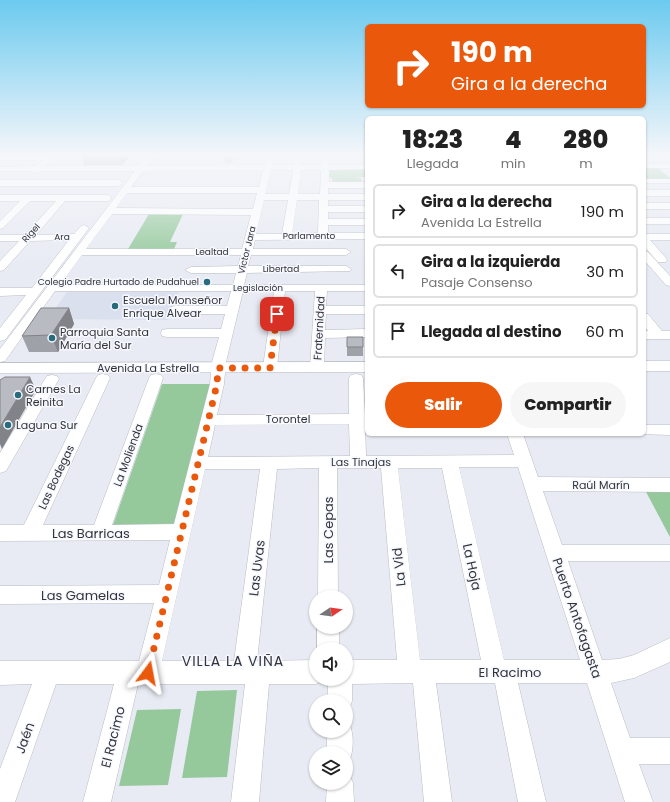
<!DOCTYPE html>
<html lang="es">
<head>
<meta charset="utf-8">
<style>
  :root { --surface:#fff; --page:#f6f6f6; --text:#222; --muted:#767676; --line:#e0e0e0; --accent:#ea580c }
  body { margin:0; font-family:Poppins,sans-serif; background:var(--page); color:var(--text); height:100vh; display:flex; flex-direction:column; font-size:15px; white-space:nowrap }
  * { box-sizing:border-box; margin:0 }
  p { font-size:13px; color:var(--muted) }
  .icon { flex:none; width:22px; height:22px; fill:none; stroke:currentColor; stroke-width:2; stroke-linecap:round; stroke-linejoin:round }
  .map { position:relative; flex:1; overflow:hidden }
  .sheet { position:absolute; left:365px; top:116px; width:281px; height:320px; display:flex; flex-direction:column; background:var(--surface); border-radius:6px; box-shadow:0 1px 3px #0004 }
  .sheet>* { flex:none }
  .guide { position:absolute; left:365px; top:24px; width:281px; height:84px; border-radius:6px; box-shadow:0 1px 3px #0004; background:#ea580c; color:#fff; overflow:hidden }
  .needle { width:26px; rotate:77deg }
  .fabs { position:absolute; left:309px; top:590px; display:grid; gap:8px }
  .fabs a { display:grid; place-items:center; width:44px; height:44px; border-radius:50%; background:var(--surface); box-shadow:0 1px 3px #0004; font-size:20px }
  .pin { position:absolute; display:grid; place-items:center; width:34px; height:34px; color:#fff; margin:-17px; border-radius:8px; box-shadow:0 2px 6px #0006 }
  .me { position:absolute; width:44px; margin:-22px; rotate:13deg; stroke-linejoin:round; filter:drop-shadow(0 0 3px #0008) }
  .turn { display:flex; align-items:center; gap:14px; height:84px; padding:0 20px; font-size:18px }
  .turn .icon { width:52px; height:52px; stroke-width:2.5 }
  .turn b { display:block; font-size:28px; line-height:34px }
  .eta { display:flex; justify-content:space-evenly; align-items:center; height:68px; text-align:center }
  .eta b { font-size:24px; font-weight:800; line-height:28px }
  .action { display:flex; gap:8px; margin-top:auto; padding:8px 20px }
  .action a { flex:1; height:46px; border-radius:24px; background:var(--accent); color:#fff; font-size:16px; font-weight:800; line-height:46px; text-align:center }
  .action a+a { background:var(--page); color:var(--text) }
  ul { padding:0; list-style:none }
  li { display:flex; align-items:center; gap:12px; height:54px; margin:0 8px 6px; padding:0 12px; border:2px solid var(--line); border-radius:6px }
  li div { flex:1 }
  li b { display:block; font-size:15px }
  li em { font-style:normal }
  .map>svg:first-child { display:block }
</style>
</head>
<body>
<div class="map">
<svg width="670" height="802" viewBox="0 0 670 802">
  <rect width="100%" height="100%" fill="#e8ebf3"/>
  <path fill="#dbe0ee" d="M67 292H179L168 320 48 319Z"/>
  <path fill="#95c99c" d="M367 168V177H352L361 178 362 184H333L332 178 329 177V169Z
    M644 168H658L670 178V180H644Z
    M149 214H183L170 242H177L174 249H128Z
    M162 384H212L177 525H113Z
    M645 490H670V537Z
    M237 690 227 777 182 778 197 691Z
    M181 709 168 785 119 786 137 710Z"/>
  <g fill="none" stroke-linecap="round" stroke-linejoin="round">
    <defs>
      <path id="minor" d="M50 155H58L45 166H139L146 155H243L244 156 240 158H152L147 166 265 165 267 155H275L272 165H294L295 155H303L301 165H321V155H367V158H329V165H367V169L329 170V182H367V188H328V194H367V200H328V206H367V212H328V219H367V225H328V233H367V239L255 240 253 249H346L351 252 346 255H251L248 266H346L351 269 350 271 247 273 244 285H367V291H327L326 306H367V314H326L325 330 367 329V337L325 338 324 367 322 370 317 371 312 370 310 367 315 291H285L277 367 275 370 270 371 265 370 263 367 274 291H243L226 362 224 384 217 415 349 414V378L351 375 356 374 361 375 363 378 365 414H367V424H365L366 456 514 455 507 434H523L538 477 670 478V492L543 491 562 545H670V561H568L602 660 619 659 634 655 670 638V662L634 678 611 683 630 738H670V764H639L653 802H625L587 683H518L546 802H518L495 683H436L452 802H424L413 683 352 684V701L349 710 346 711V701H328V679H346V660H397L381 468H337L338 597H318L319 468 277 469 257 661 316 660V679H325L316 684H269L259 802H231L245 684H138L111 802H83L114 684H56L15 802H0V769L32 684 0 685V661H139L154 603 0 604V586L159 585 170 540 0 541V525H24L96 378 98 375 103 374 108 375 110 378 43 525H94L149 378 151 375 156 374 161 375 163 378 112 525 174 524 210 384 212 362 219 337H167L162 336 161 333 162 330 167 329H221L225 314H175L171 313 169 310 171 307 175 306H227L231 291H55L5 361 0 362V349L135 171H40L35 173 31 171H0V167L36 166 43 160H0V156ZM263 170 259 187H131L143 171ZM271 170H293L289 194H265ZM301 170H321L320 194H298ZM127 193H257L253 209 116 208ZM264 200H288L282 234H256ZM297 200H319L318 233 292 234ZM112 214 251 215 242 249H86ZM82 255H241L238 266 191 267 185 270 191 273H236L233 285H60ZM349 424 350 456 208 457 215 425ZM459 467H518L580 660H504ZM398 468H442L481 660H420ZM205 469H260L234 661H162Z
        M644 164H670V168H644Z
        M644 179H670V183H644Z
        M0 180H119L123 183 119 186H0Z
        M644 190H670V196H644Z
        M0 195H108L112 198 108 201H65L36 235 74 234 81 226 84 225 89 228 5 340 0 341V328L26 295 0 296V288H32L69 240 30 241 4 270 0 271V261L19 241H0V235H25L56 201H30L3 228 0 229V221L20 201H0Z
        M644 203H670V209H644Z
        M644 218H670V224H644Z
        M644 234H670V240H650L666 258 667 260 666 262H658L644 246Z
        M644 251 648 252 670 276V286L666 285 644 260Z
        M644 313 648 314 662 331H670V339H644V331H648L644 325Z
        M52 375 57 376 59 379 6 471 0 473V453L45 379 47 376Z
        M644 425H670V435L639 434H644Z
        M317 627H339V649H317Z
        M346 721 349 722C354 735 354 749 349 762L346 763V753H327V731H346Z
        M346 772 349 774 353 783 354 802H326L327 783H346Z"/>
      <path id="major" d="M644 361H670V371H644Z
        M367 362V372L0 373V363Z"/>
    </defs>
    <use href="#minor" stroke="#b9bcc4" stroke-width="1"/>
    <use href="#major" stroke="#b9bcc4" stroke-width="1"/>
    <use href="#minor" fill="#fff" fill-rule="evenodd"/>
    <use href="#major" fill="#fff" fill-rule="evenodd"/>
  </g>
  <path fill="#9fa1a8" d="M83 155H127L128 158 122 165H84L82 156Z
    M233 158V161L232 163H225V160Z
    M69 308 74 324 58 352H29L22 336Z
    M347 337 363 347V356H347Z"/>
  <path fill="#828388" d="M120 155H127L128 158 122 165 120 156Z
    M69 308 74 324 58 352 51 335Z
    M30 377 36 390 2 449 0 444V427Z"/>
  <path fill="#b9bbc3" stroke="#828388" d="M83 155H120V156H82Z
    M226 158H233L232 160H225Z
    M41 308H69L51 335 22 336Z
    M347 337H363V347H347Z
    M5 377H30L0 427V380Z"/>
  <linearGradient id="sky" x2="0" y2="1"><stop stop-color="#6ccaef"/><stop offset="0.58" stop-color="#f5f6fa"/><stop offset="1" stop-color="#f5f6fa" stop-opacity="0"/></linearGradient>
  <rect width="670" height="267" fill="url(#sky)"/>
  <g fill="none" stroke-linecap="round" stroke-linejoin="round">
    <path stroke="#ea580c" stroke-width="7" stroke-dasharray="0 12.6" d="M148 673 217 384 218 368H270L277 314"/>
  </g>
  <g fill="#286b7d" stroke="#f6f8ff" stroke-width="1.5">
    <circle cx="207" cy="282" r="4"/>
    <circle cx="115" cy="306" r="4"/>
    <circle cx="52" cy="338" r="4"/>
    <circle cx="18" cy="395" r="4"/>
    <circle cx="8" cy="425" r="4"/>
  </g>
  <g text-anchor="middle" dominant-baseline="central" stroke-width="3" stroke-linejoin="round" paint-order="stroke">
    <g font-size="9" fill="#333437" stroke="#f6f8ff">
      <text transform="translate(31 233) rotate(-48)">Rigel</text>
      <text x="309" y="236">Parlamento</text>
      <text x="62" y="237">Ara</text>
      <text transform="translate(247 250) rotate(-76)">Víctor Jara</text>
      <text x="212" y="252">Lealtad</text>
      <text x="281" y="269">Libertad</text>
      <text x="258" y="288">Legislación</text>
    </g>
    <g font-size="9" fill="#333437" stroke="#f6f8ff" text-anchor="end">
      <text x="199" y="282">Colegio Padre Hurtado de Pudahuel</text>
    </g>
    <g font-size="11" fill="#333437" stroke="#f6f8ff" text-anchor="start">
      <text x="123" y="300">Escuela Monseñor<tspan x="123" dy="13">Enrique Alvear</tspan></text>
      <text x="60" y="332">Parroquia Santa<tspan x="60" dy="13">María del Sur</tspan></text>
      <text x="26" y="389">Carnes La<tspan x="26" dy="13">Reinita</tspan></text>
      <text x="16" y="425">Laguna Sur</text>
    </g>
    <g font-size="11" fill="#333437" stroke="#f6f8ff">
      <text transform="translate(319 328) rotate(-87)">Fraternidad</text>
      <text x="148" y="368">Avenida La Estrella</text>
      <text x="288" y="419">Torontel</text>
      <text transform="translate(128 455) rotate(-70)">La Molienda</text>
      <text x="361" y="462">Las Tinajas</text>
      <text transform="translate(56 477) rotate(-65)">Las Bodegas</text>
      <text x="601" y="485">Raúl Marín</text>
    </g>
    <g font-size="13" fill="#333437" stroke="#f6f8ff">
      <text transform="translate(328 530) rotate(-90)">Las Cepas</text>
      <text x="91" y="533">Las Barricas</text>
      <text transform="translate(399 567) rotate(-96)">La Vid</text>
      <text transform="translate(472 567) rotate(78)">La Hoja</text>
      <text transform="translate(257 568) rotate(-83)">Las Uvas</text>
      <text x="83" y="595">Las Gamelas</text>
      <text transform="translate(577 618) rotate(71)">Puerto Antofagasta</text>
      <text x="510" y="672">El Racimo</text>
      <text transform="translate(113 737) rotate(-76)">El Racimo</text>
      <text transform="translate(25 738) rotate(-70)">Jaén</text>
    </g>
    <g font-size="14" letter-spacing="1" fill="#33353c" stroke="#f6f8ff">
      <text x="233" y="661">VILLA LA VIÑA</text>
    </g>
  </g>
</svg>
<div class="fabs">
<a><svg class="needle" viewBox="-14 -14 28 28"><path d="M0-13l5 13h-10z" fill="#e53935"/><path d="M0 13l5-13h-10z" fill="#767676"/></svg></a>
<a><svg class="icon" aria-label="sound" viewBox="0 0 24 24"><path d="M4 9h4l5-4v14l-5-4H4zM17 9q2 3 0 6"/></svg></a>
<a><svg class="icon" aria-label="search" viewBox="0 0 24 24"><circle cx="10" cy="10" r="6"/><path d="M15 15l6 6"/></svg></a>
<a><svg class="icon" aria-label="layers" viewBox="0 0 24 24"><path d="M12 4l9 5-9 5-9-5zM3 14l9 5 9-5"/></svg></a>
</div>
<div class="pin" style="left:277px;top:314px;background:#d93025"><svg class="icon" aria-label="arrive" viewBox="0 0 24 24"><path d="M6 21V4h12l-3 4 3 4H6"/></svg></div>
<svg class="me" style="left:148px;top:673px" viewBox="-20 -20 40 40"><path d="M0-17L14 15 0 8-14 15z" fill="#ea580c" stroke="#fff" stroke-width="4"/></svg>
<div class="guide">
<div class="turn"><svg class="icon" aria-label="right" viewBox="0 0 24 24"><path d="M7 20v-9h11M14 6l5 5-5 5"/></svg><div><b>190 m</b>Gira a la derecha</div></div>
</div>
<section class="sheet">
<div class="eta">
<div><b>18:23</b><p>Llegada</p></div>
<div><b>4</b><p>min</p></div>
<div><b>280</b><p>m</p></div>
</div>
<ul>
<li><svg class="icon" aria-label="right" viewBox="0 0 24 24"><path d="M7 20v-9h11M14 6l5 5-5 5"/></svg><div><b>Gira a la derecha</b><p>Avenida La Estrella</p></div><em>190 m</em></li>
<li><svg class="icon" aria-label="left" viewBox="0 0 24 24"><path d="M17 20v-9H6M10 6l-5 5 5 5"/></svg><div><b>Gira a la izquierda</b><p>Pasaje Consenso</p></div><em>30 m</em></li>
<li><svg class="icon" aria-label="arrive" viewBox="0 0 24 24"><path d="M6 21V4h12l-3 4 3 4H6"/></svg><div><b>Llegada al destino</b></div><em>60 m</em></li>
</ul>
<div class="action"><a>Salir</a><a>Compartir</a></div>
</section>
</div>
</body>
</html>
